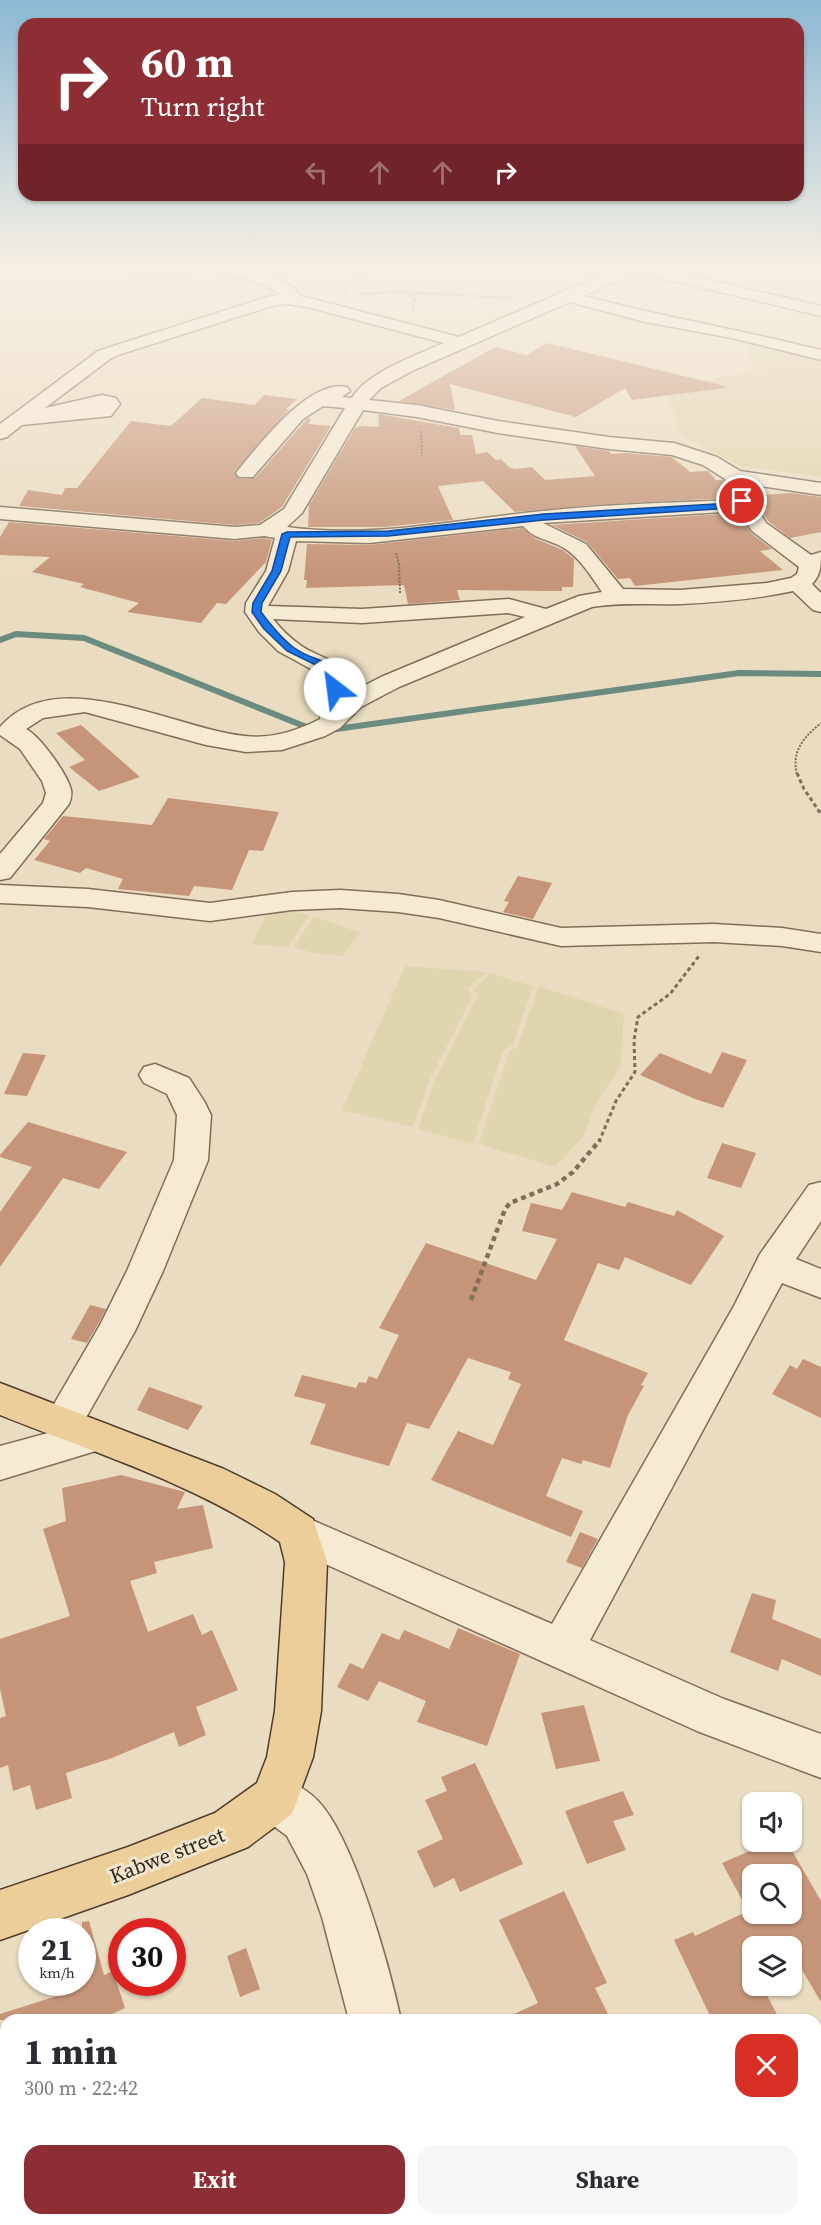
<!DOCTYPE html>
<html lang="en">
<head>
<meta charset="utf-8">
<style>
  :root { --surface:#fff; --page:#f7f7f7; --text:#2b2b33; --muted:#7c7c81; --accent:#8d2e34 }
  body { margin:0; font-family:"Source Serif 4",serif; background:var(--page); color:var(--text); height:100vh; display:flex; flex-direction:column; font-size:22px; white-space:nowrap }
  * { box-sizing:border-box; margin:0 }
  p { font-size:20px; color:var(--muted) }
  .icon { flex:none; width:33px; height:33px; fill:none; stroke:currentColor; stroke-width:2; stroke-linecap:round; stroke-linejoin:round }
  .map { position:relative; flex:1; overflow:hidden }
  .details { position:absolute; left:0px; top:2014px; width:822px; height:212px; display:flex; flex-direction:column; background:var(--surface); border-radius:18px 18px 0 0; box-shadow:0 2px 4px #0004 }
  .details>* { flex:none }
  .hud { position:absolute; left:18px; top:18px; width:786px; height:183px; border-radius:18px; box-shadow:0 2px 4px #0004; background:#8d2e34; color:#fff; overflow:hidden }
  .controls { position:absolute; left:742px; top:1792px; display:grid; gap:12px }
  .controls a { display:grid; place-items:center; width:60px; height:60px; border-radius:12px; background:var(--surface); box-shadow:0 2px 4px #0004; font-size:30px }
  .speed { position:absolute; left:18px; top:1918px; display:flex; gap:12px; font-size:30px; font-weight:700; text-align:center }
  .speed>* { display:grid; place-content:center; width:78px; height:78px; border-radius:50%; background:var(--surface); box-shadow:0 2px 4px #0004; line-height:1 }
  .speed small { font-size:15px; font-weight:400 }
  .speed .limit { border:9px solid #d22; background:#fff; color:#111 }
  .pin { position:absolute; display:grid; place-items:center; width:51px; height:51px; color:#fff; margin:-26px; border:3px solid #fff; border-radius:50%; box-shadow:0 2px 6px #0007 }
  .me { position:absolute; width:66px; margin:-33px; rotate:330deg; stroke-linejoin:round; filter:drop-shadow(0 0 4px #0008) }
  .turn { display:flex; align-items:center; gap:21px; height:126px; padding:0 24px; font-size:27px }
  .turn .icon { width:78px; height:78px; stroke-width:2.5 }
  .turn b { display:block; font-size:42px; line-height:51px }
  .lanes { display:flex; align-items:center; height:57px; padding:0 24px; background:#0003; justify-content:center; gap:30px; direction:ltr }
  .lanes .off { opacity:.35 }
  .round { display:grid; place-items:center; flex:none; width:63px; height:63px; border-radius:18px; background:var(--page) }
  .summary { display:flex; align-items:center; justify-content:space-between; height:102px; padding:0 24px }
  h1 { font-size:36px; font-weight:700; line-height:45px }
  .button { display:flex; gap:12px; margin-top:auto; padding:12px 24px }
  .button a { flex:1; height:69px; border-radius:18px; background:var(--accent); color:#fff; font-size:24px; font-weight:700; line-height:69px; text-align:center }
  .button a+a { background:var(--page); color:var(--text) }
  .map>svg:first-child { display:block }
</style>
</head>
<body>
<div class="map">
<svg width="821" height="2225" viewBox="0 0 821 2225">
  <rect width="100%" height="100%" fill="#eadcc0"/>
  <path fill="#dfd5ae" d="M743 340 821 363V477L741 466 682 436 665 389 754 371Z
    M269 909 309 915 288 947 252 944Z
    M314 916 360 933 343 956 317 954 294 947Z
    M405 966 486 972 467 989 473 995 430 1079 413 1127 342 1110Z
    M490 973 533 986 513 1045 503 1050 473 1144 418 1129 434 1081 478 995 474 989Z
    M539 986 624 1014 620 1068 596 1103 584 1136 555 1167 479 1144 509 1052 518 1046Z"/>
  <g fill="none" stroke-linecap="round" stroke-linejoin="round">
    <path stroke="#6b8a80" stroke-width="6" d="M0 640 16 634 84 638 314 730
      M329 730 739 673 821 674"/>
  </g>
  <path fill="#c69579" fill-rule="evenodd" d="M547 343 725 386V388L632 400 625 388 576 417 450 384 455 410 399 401 495 347 527 355Z
    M264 395 297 399 286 409 289 410 234 472 239 479 255 478 308 418 311 419 308 424 331 426 282 507 259 523 235 525 19 506 28 490 62 495 65 488H77L131 421 171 426 202 398 255 405Z
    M378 414 459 428 460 435H472L476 454 487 452 496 460 501 459 510 468 516 469 532 467 545 480 595 476 575 446 609 451 611 454 625 453 672 457 690 472 708 471 716 480H723L728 498 590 505 515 512 483 481 438 486 453 520 384 527H308L309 505 355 428 360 426 379 427Z
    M791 493 821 497V532L790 538 768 521 759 507V495Z
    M738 513 751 533 772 549 760 551 783 570 635 586 630 578 618 579 587 542 552 525Z
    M9 522 235 541 264 538 272 540 266 562 226 604 217 603 201 623 127 612 139 603 80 587 84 584 32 572 50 557 0 555V537Z
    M522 528 536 539 563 550 574 559 573 587H562V591H546L457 590 460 600 408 604 404 585 306 588 307 580H304L307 544 369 545Z
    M81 725 140 777 99 791 69 767 85 760 56 733Z
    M168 798 279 812 263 851 249 850 232 890 194 886 189 896 118 889 123 879 86 868 80 873 34 860 50 841 44 839 63 816 152 825Z
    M518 876 552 883 533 919 503 912 509 902 504 901Z
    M722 1052 747 1060 723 1108 695 1099 640 1075 660 1053 711 1074Z
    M23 1053 46 1055 27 1096 4 1094Z
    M28 1122 127 1152 99 1189 63 1178 0 1267V1212L32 1167 0 1157V1155Z
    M722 1143 756 1153 741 1188 707 1178Z
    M572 1192 625 1207 628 1202 674 1216 677 1210 724 1236 691 1285 625 1257 619 1270 598 1263 564 1340 648 1373 641 1385 644 1386 628 1415 610 1468 583 1460 581 1464 562 1458 546 1496 583 1511 571 1537 431 1480 458 1431 493 1445 521 1384 508 1379 511 1372 468 1358 429 1429 407 1423 389 1466 310 1444 326 1404 294 1396 302 1375 356 1388 359 1382 366 1383 369 1376 377 1379 399 1335 379 1328 426 1243 536 1280 557 1239 522 1231 531 1203 562 1210Z
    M90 1305 106 1309 98 1324 87 1343 71 1339Z
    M803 1359 821 1367V1418L772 1394 790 1365 797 1369Z
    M149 1387 203 1406 188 1430 137 1410Z
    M121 1475 185 1492 177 1509 203 1505 213 1548 154 1562 157 1573 130 1581 148 1632 193 1614 202 1635 212 1630 238 1690 196 1707 206 1735 179 1747 174 1732 112 1758 66 1773 72 1798 36 1810 30 1785 13 1791 8 1765 0 1768V1718L6 1716 0 1689V1639L70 1616 43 1529 66 1521 62 1488Z
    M580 1532 598 1539 582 1568 566 1562Z
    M752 1593 776 1600 772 1619 821 1639V1676L782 1659 778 1671 730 1652Z
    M458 1628 520 1654 487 1746 417 1722 426 1701 379 1681 368 1701 337 1687 350 1663 363 1669 382 1633 399 1640 404 1630 449 1649Z
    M584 1705 600 1761 556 1769 541 1713Z
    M475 1763 523 1864 460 1892 454 1878 434 1888 417 1851 443 1839 425 1800 447 1791 441 1777Z
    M623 1791 634 1815 613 1821 626 1850 587 1864 565 1811Z
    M770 1842H787L821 1901V2002L792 1953V1947H753V1986H762L780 2020H712L674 1940 693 1932 695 1936 748 1911 722 1863ZM753 1875H792V1914H753Z
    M564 1891 607 1983 595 1988 611 2020H501L538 2003 499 1920Z
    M89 1921 104 1975 113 1971 125 2008 112 2014 114 2020H0V2014L63 1994 60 1983H82V1922Z
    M246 1948 260 1989 240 1997 227 1956Z"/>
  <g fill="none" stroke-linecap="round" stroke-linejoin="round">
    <defs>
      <path id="minor" d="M208 267C239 267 281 270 301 296L459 337 620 267H653L821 306V316L635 272 584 296C662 317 742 330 821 350V360L732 338 645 322 570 302 412 371 381 388 369 400 417 405 498 421 609 437 674 443 717 457 740 471 821 483V495L746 484 752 500 766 523 811 555 821 552C821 564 821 575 812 584L821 593V612L813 610 793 591C757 599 719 602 681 604 651 605 622 602 592 607L399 687 361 707 340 728 325 736 282 750 246 752 206 745 85 712 43 718 26 729C40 736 68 775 71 790 72 795 71 799 69 804L10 878 0 880V854L43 803 46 793 42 781 20 749 0 735V727C57 661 174 729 245 736 271 739 297 731 320 719L324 693 320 674 278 651 259 632 245 612 246 603 266 571 275 538 264 536 235 539 0 519V507L235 527 260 525 284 509 345 408 323 406 303 419 253 477H239L236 473 239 469C260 444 310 378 347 387L350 391 342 397 352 398C367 372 417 355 444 343L307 307 288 304 275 305 121 354 110 359 45 408 102 395 116 398 120 404 111 416 22 425 7 437 0 439V424L98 351 267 297 282 294 254 281 210 270ZM363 410 417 417 498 433 609 449 672 455 703 465 725 479 726 489 731 500C669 503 606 504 543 511 459 519 373 539 287 527L302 513ZM739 511 752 531 799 567 797 574 791 578 767 583 680 590 623 589 586 544 543 523ZM523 526C535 540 549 539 564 548 580 558 591 576 602 592L579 596 546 609 509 599 362 609 268 606 288 571 296 541 369 543ZM508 613 525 617 381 677 348 694C346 656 324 662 300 645 290 638 281 629 273 619L362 623Z
        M0 885 88 889 210 903 292 892 340 890 398 894 439 900 561 928 714 924 782 928 821 934V952L782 946 714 942 561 946 439 918 398 912 340 908 292 910 210 921 88 907 0 903Z
        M155 1064 189 1078 204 1101 211 1115 208 1160 163 1271 135 1331 83 1423 95 1420 109 1425 115 1436 109 1447 0 1480V1446L48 1433 43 1423 100 1325 127 1271 174 1160 177 1115 167 1094 144 1083 139 1075 144 1067Z
        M821 1182V1221L796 1259 821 1269V1298L782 1283 590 1640 724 1699 821 1734V1778L697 1731 283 1545 277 1532 283 1519 298 1514 552 1624 734 1306 760 1254 809 1185Z
        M275 1775C290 1781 307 1789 318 1801 354 1838 390 1968 401 2020H349L322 1917 307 1874 287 1836 258 1814 251 1798 258 1782Z
        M821 2135V2190L816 2192V2137Z
        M404 2220H460L461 2225H405Z
        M658 2220H723L721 2225H656Z"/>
      <path id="major" d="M0 1383 224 1469 275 1494 313 1519 327 1562 321 1711 313 1757 292 1814 248 1847 128 1895 0 1940V1890L128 1847 215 1813 257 1783 267 1757 275 1711 285 1562 280 1542C196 1484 95 1453 0 1415Z"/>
    </defs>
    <use href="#minor" stroke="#826d5a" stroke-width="3"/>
    <use href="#major" stroke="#503c2e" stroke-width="3"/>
    <path stroke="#826d5a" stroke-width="2" stroke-dasharray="2 1.5" stroke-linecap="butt" d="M41 267H76
      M119 267 137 275 203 282
      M345 293C353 277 368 271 385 267
      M357 294 401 292 514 298
      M407 295 415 299 413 312
      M421 431 422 456
      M396 553 399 564 400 593
      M797 774C791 751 804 737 821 723"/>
    <path stroke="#826d5a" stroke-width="3" stroke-dasharray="4 3" stroke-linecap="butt" d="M797 773 804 789 821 814
      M599 1142 616 1101 635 1072 634 1040 638 1017 670 994 699 956"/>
    <path stroke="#826d5a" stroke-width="4.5" stroke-dasharray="5 4" stroke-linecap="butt" d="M471 1300 505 1209 510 1203 557 1184 573 1172 600 1140"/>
    <use href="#minor" fill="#f6ead3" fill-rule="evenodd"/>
    <use href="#major" fill="#ecce9a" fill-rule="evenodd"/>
  </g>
  <linearGradient id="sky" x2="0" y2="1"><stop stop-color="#8cb8d3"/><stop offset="0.46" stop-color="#f6efe3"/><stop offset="1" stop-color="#f6efe3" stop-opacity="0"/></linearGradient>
  <rect width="821" height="578" fill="url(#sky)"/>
  <path fill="#1a73e8" stroke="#114b97" stroke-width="1.5" d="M742 498 746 501V505L733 508 544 520 388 536 290 537 281 571 262 603 261 612C270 624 281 638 293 647 319 666 328 651 340 689L335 692 330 689 322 668 287 651 264 629 252 612 253 603 272 571 282 534 287 532 388 531 544 514 733 503Z"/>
  <g text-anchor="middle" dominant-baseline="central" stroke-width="6" stroke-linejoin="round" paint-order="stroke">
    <g font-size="21" fill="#33261d" stroke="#f2e6cf">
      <text transform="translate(167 1855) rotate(-21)">Kabwe street</text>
    </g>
  </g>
</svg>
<div class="controls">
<a><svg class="icon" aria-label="sound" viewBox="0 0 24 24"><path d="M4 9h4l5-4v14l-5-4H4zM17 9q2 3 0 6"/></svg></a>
<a><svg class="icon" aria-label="search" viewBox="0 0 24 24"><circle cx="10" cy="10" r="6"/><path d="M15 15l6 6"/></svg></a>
<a><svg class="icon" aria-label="layers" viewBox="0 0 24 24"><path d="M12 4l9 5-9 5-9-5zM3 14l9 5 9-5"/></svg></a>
</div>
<div class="speed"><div>21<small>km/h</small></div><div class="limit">30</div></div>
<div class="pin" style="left:742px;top:501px;background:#d93025"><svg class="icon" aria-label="arrive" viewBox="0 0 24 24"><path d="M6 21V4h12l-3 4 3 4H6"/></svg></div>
<svg class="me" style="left:335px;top:689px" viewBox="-20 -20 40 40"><circle r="19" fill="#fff"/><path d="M0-13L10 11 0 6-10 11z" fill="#1a73e8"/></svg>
<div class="hud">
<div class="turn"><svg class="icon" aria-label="right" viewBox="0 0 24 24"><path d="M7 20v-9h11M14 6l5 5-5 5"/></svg><div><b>60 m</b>Turn right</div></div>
<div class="lanes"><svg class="icon off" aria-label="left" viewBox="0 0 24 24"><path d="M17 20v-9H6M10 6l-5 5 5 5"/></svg><svg class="icon off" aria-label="ahead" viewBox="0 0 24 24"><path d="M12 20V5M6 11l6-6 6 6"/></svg><svg class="icon off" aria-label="ahead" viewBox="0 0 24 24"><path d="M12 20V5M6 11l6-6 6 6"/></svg><svg class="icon" aria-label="right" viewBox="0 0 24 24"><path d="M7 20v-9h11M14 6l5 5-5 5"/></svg></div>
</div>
<section class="details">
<div class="summary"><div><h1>1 min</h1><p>300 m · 22:42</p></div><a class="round" style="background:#d93025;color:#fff"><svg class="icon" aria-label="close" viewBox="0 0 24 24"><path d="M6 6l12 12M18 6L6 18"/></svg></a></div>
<div class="button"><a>Exit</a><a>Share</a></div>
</section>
</div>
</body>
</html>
